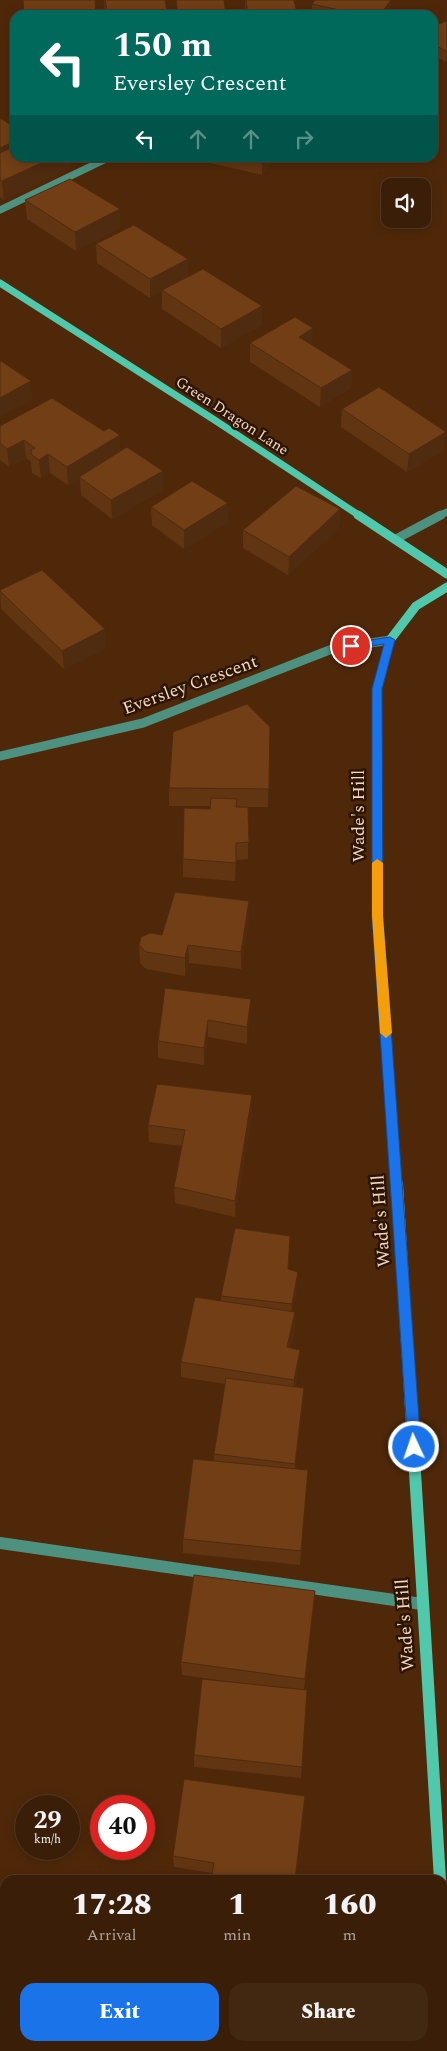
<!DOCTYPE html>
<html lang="en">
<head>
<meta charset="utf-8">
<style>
  :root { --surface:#3b1e07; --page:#422711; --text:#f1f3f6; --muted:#aca29b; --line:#543c28; --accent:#1a73e8 }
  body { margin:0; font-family:Spectral,serif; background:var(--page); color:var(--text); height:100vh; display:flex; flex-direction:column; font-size:19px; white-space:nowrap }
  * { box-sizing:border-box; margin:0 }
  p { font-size:16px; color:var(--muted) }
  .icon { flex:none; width:28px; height:28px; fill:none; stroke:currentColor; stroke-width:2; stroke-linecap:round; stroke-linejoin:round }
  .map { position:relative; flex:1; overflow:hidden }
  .drawer { position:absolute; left:0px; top:1875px; width:448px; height:176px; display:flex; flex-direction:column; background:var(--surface); border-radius:15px 15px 0 0; box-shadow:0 2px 12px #0003,0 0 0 1px var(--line) }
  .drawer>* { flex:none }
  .banner { position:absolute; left:10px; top:10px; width:428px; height:152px; border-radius:15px; box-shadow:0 2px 12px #0003,0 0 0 1px var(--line); background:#00695c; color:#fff; overflow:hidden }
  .controls { position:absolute; left:381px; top:178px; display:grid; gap:10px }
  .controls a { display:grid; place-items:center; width:50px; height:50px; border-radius:10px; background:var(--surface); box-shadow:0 2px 12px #0003,0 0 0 1px var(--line); font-size:25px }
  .speed { position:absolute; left:15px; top:1795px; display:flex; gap:10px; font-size:25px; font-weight:700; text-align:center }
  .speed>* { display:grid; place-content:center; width:65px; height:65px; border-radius:50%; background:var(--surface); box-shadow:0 2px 12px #0003,0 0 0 1px var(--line); line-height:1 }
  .speed small { font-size:12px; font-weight:400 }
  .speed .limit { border:8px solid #d22; background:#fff; color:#111 }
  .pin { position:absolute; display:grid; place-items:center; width:42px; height:42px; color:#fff; margin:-21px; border:2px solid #fff; border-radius:50%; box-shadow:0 1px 5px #0007 }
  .me { position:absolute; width:55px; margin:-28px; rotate:357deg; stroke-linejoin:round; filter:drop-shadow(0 0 4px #0008) }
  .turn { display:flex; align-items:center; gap:18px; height:105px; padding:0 20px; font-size:22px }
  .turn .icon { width:65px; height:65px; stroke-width:2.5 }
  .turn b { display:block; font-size:35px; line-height:42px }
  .lanes { display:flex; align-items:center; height:48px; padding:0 20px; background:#0003; justify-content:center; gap:25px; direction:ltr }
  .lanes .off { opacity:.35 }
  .eta { display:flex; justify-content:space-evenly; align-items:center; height:85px; text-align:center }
  .eta b { font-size:30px; font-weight:800; line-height:35px }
  .action { display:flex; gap:10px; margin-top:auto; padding:10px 20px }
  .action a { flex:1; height:58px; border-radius:15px; background:var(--accent); color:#fff; font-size:20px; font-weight:800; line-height:58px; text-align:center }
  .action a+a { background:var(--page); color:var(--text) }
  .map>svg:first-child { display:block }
</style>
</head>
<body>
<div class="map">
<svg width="447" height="2051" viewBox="0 0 447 2051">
  <rect width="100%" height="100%" fill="#4f2809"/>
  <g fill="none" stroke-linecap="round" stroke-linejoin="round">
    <path stroke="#4d9280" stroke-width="12" d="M0 1543 422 1604"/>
    <path stroke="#4d9280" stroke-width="7" d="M0 210 108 158
      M439 516 447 512"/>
    <path stroke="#4d9280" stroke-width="9" d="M396 539 441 515
      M0 756 143 723 332 649 390 640"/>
    <path stroke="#50c8ac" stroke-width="7" d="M0 283 213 419 360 516"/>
    <path stroke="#50c8ac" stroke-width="9" d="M358 515 447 574
      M397 1185 377 916V689L390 640 416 606 447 587"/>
    <path stroke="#50c8ac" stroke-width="12" d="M397 1184C413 1416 425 1648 440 1880
      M442 1911 447 1980"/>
  </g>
  <path fill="#613512" d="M104 0H165L167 15H105Z
    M245 0H294L297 15H246L245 7Z
    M312 4 391 15H311Z
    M447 22V62H446L432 54V27Z
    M0 118 15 158H70L71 167 4 200 0 197Z
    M197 158H275L262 175 197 160Z
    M25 200 120 228 76 251 27 219Z
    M96 244 188 277 262 325 221 348 162 309V291L150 298 97 263Z
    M250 343 312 345 352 370 351 388 320 407 250 362Z
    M342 409 444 450 407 472 341 427Z
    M0 426 104 431 120 435V451L163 490 112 519 81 495 80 479 68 485 50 473 41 478 32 473 31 462 26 458 9 467 0 460Z
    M151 507 228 522 184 549 152 525Z
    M340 509 339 528 288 575 243 548V530Z
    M0 590 106 648 64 669 1 609Z
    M270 727 268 807H248V859L236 860 235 881 183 877V859L210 809V806H169V788Z
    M249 919 241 969 189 963 185 976 146 969 140 963 139 945 162 935Z
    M251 999 250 1016 247 1044 208 1037 204 1065 158 1058V1041Z
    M252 1112 235 1217 175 1203 174 1187 182 1146 149 1142 148 1125Z
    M288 1269 297 1288 292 1312H295V1328L290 1348 300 1350 299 1365 295 1387 304 1388 303 1403 295 1469 308 1470 300 1565 183 1553V1539L214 1461V1454L225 1384 181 1377V1362L221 1301V1296Z
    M315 1591 304 1690H307L301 1778 194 1767V1755L253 1685 182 1675 181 1662Z
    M305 1796 212 1873 174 1867 173 1856Z"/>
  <path fill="#4f2b0f" d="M391 0V15H380Z
    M447 51V62H446L447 52Z
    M15 141V158L0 167V148Z
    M52 158H70L71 167 4 200 2 181Z
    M262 158H275L262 175Z
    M120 209V228L76 251 75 232Z
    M188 259V277L150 298V279Z
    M262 306V325L221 348V329Z
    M313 328 312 347 299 337Z
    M352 370 351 388 320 407 321 388Z
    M31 381 33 399 0 417V398Z
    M446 432 444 450 407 472 409 454Z
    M120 435V454L79 477 80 479 68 485 67 467Z
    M24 440 26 458 9 467 7 449Z
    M48 454 50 473 41 478 39 460Z
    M163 471V490L112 519 111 500Z
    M228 503V522L184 549V530Z
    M340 509 339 528 288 575 289 557Z
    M105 629 106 648 64 669 62 651Z
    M249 901V919L241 969V952Z
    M188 945 189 963 185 976V958Z
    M251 999 250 1016 247 1044V1027Z
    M208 1020V1037L204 1065V1048Z
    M252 1095V1112L235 1217V1201Z
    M298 1272 297 1288 291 1319 292 1304Z
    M295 1312V1328L287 1362V1347Z
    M300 1350 299 1365 293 1395 294 1380Z
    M304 1388 303 1403 294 1478 295 1464Z"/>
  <path fill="#713e15" stroke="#4f2b0f" d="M23 0H95L96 14 77 15H24Z
    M105 0H165L167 11 108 15Z
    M176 0H224L226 15H178Z
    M246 0H294L297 13 248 15Z
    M315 0H391L380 15H363L312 4Z
    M446 21 447 22V52L432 43V27Z
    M0 118 15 127V141L0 148Z
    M15 146V158H52L2 181 0 180V153Z
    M70 179 120 209 75 232 25 200Z
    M134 225 188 259 150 279 96 244Z
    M203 269 262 306 221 329 162 290Z
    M295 317 313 328 299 337 352 370 321 388 250 343Z
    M1 361 31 381 0 398V362Z
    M379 387 446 432 409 454 342 409Z
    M52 398 104 431 109 428 120 435 67 467 48 454 39 460 31 454V450L35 448 24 440 7 449 0 443V426Z
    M127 447 163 471 111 500 79 477Z
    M192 481 228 503 184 530 151 507Z
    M296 486 340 509 289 557 243 530Z
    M42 570 105 629 62 651 0 591V590Z
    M247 704 270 727 269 789 169 788 173 732Z
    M211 798 237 799 236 807H248L249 842 236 843V863L183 859 184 808 210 809Z
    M175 892 249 901 241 952 188 945 185 958 146 952 139 945 141 937 150 933 162 935Z
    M165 988 251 999 247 1027 208 1020 204 1048 158 1041Z
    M157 1084 252 1095 235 1201 174 1187 185 1130 148 1125Z
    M235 1228 290 1236 288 1269 298 1272 292 1304 221 1296Z
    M195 1297 295 1312 287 1347 300 1350 294 1380 181 1362Z
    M226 1378 304 1388 295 1464 214 1454Z
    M193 1459 308 1470 301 1551 183 1539Z
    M194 1575 315 1591 305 1679 181 1662Z
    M202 1679 307 1690 302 1767 194 1755Z
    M184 1779 305 1796 295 1880H211L214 1863 173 1856Z
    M189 2046H309V2051H188Z"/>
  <path fill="#1a73e8" stroke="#114b97" d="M390 637 395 640 382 689 383 916 421 1447 419 1451 414 1453 409 1451 408 1447 372 916V689L384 644 351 649 346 646 351 643Z"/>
  <path fill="#f59e0b" d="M377 859 383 863V916L392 1033 386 1038 380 1033 372 916V863Z"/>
  <g text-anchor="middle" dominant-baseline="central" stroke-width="5" stroke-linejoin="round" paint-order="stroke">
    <g font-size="15" fill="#f6d6c2" stroke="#2b1505">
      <text transform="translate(232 416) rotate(33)">Green Dragon Lane</text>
    </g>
    <g font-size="18" fill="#f6d6c2" stroke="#2b1505">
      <text transform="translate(190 685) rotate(-20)">Eversley Crescent</text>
      <text transform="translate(358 816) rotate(-90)">Wade's Hill</text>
      <text transform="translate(381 1221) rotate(-94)">Wade's Hill</text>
      <text transform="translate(405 1625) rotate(-94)">Wade's Hill</text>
    </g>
  </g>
</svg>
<div class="controls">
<a><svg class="icon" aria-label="sound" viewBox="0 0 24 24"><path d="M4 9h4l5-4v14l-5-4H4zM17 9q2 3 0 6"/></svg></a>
</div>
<div class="speed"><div>29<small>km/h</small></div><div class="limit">40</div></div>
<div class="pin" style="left:351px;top:646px;background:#d93025"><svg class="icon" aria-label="arrive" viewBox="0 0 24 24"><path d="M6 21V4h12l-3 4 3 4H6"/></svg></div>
<svg class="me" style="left:414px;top:1447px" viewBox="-20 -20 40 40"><circle r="17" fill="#1a73e8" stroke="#fff" stroke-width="3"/><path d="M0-11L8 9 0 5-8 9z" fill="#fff"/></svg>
<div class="banner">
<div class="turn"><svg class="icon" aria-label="left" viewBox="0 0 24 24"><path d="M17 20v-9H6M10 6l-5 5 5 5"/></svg><div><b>150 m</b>Eversley Crescent</div></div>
<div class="lanes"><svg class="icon" aria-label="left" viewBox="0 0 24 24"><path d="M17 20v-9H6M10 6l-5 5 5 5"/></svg><svg class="icon off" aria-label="ahead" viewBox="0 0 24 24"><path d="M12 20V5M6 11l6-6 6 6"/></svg><svg class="icon off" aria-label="ahead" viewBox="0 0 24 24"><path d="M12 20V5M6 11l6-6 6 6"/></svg><svg class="icon off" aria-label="right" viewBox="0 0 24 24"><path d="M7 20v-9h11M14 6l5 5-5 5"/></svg></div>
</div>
<section class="drawer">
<div class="eta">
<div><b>17:28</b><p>Arrival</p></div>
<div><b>1</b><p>min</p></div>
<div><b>160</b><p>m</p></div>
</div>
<div class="action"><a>Exit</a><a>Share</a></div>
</section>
</div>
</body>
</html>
